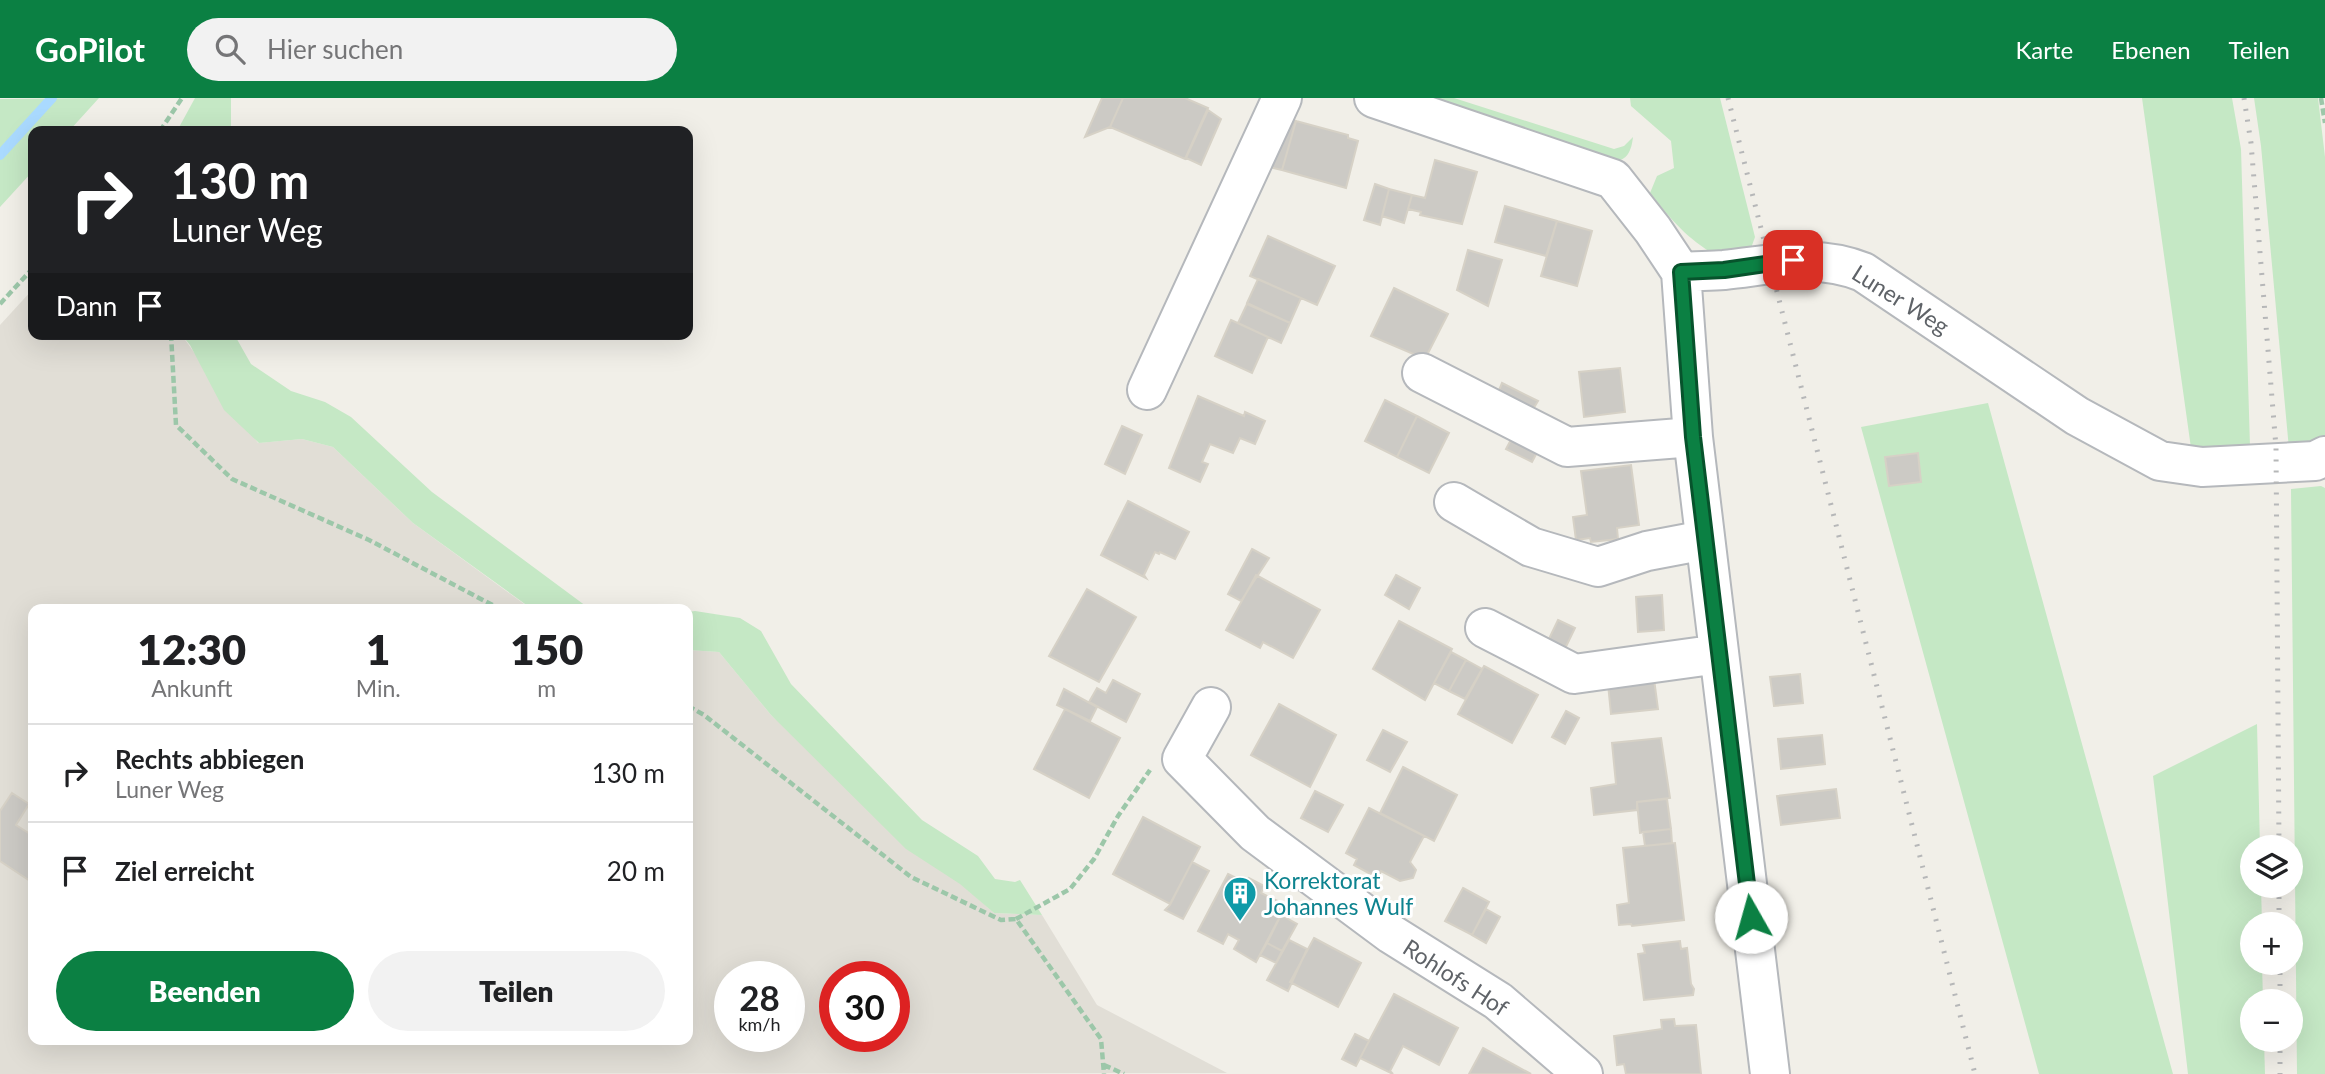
<!DOCTYPE html>
<html lang="de">
<head>
<meta charset="utf-8">
<style>
  :root { --surface:#fff; --page:#f2f2f2; --text:#202124; --muted:#757577; --line:#e0e0e0; --accent:#0b8043 }
  body { margin:0; font-family:Lato,sans-serif; background:var(--page); color:var(--text); height:100vh; display:flex; flex-direction:column; font-size:26px; white-space:nowrap }
  * { box-sizing:border-box; margin:0 }
  p { font-size:23px; color:var(--muted) }
  .icon { flex:none; width:38px; height:38px; fill:none; stroke:currentColor; stroke-width:2; stroke-linecap:round; stroke-linejoin:round }
  .map { position:relative; flex:1; overflow:hidden }
  .panel { position:absolute; left:28px; top:506px; width:665px; height:441px; display:flex; flex-direction:column; background:var(--surface); border-radius:14px; box-shadow:0 7px 28px #0002 }
  .panel>* { flex:none }
  .top-card { position:absolute; left:28px; top:28px; width:665px; height:214px; border-radius:14px; box-shadow:0 7px 28px #0002; background:#202124; color:#fff; overflow:hidden }
  .fabs { position:absolute; left:2240px; top:737px; display:grid; gap:14px }
  .fabs a { display:grid; place-items:center; width:63px; height:63px; border-radius:50%; background:var(--surface); box-shadow:0 7px 28px #0002; font-size:35px }
  .speed { position:absolute; left:714px; top:863px; display:flex; gap:14px; font-size:35px; font-weight:700; text-align:center }
  .speed>* { display:grid; place-content:center; width:91px; height:91px; border-radius:50%; background:var(--surface); box-shadow:0 7px 28px #0002; line-height:1 }
  .speed small { font-size:18px; font-weight:400 }
  .speed .limit { border:10px solid #d22; background:#fff; color:#111 }
  .pin { position:absolute; display:grid; place-items:center; width:60px; height:60px; color:#fff; margin:-30px; border-radius:14px; box-shadow:0 4px 10px #0006 }
  .me { position:absolute; width:77px; margin:-38px; rotate:353deg; stroke-linejoin:round; filter:drop-shadow(0 0 5px #0008) }
  .turn { display:flex; align-items:center; gap:24px; height:147px; padding:0 28px; font-size:32px }
  .turn .icon { width:91px; height:91px; stroke-width:2.5 }
  .turn b { display:block; font-size:49px; line-height:60px }
  .then { display:flex; align-items:center; height:66px; padding:0 28px; background:#0003; gap:14px; font-size:26px }
  .eta { display:flex; justify-content:space-evenly; align-items:center; height:119px; text-align:center }
  .eta b { font-size:42px; font-weight:800; line-height:49px }
  .primary-button { display:flex; gap:14px; margin-top:auto; padding:14px 28px }
  .primary-button a { flex:1; height:80px; border-radius:42px; background:var(--accent); color:#fff; font-size:28px; font-weight:800; line-height:80px; text-align:center }
  .primary-button a+a { background:var(--page); color:var(--text) }
  ul { padding:0; list-style:none }
  li { display:flex; align-items:center; gap:21px; height:98px; padding:0 28px; border-top:2px solid var(--line) }
  li div { flex:1 }
  li b { display:block; font-size:26px }
  li em { font-style:normal }
  header { display:flex; align-items:center; gap:42px; box-sizing:border-box; height:98px; padding:0 35px; background:var(--accent); color:#fff }
  header strong { font-size:33px }
  nav { display:flex; gap:38px; margin-inline-start:auto; font-size:24px }
  .search { width:490px; height:63px; background:var(--page); display:flex; align-items:center; gap:18px; box-sizing:border-box; padding:0 24px; border-radius:38px; color:var(--muted); font-size:26px }
  .map>svg:first-child { display:block }
</style>
</head>
<body>
<header>
<strong>GoPilot</strong>
<div class="search"><svg class="icon" aria-label="search" viewBox="0 0 24 24"><circle cx="10" cy="10" r="6"/><path d="M15 15l6 6"/></svg>Hier suchen</div>
<nav><a>Karte</a><a>Ebenen</a><a>Teilen</a></nav>
</header>
<div class="map">
<svg width="2325" height="976" viewBox="0 0 2325 976">
  <rect width="100%" height="100%" fill="#f1efe8"/>
  <path fill="#e1ded6" fill-rule="evenodd" d="M33 191V236H181L258 345 302 341 333 349 413 425 531 511H33V942H688V552L719 554 771 617 994 815 1042 817 1097 907 1227 975 0 976V227ZM730 878H789V938H730ZM835 878H894V938H835Z"/>
  <path fill="#c5e8c5" d="M99 0 69 33H33V73L0 109V1Z
    M195 0H231V33H177Z
    M1431 0H1454L1614 51 1624 48 1633 39C1630 65 1619 65 1596 61L1464 10Z
    M1630 0H1720L1755 139 1750 153 1722 161C1687 141 1675 126 1650 95L1657 78 1674 70 1671 43 1631 8Z
    M2142 0H2232L2241 51 2250 348 2210 353 2191 350Z
    M2254 0H2318L2325 59V340L2289 351 2261 48Z
    M181 236H234L251 266 291 293 325 304 351 319 432 394 590 511H532L413 425 333 349 302 341 259 345 224 312 190 247Z
    M1988 305 2173 976H2039L1861 329Z
    M2321 388 2325 390V976H2297L2291 391Z
    M695 513 740 520 761 533 791 586 922 722 978 758 995 781 1015 784 1020 782 1042 817 994 815 960 786 906 751 771 617 719 554 688 552V514Z
    M2257 626 2260 749H2252V788H2261L2262 826H2252V864L2262 865 2263 903H2252V942H2264L2265 976H2188L2153 678Z"/>
  <g fill="none" stroke-linecap="round" stroke-linejoin="round">
    <path stroke="#aadaff" stroke-width="10" d="M0 57 52 0"/>
  </g>
  <path fill="#cccac5" stroke="#d6d1c6" stroke-width="2" d="M1102 0H1123L1110 29 1085 39Z
    M1123 0H1185L1208 10 1185 61 1110 29Z
    M1208 12 1221 21 1201 67 1186 60Z
    M1285 20 1296 23 1282 72 1265 68Z
    M1296 23 1348 37V40L1358 43 1346 90 1282 72Z
    M1435 62 1477 74 1462 126 1420 117 1421 114 1408 111 1412 97 1425 100Z
    M1375 86 1389 91 1380 127 1364 122Z
    M1389 91 1412 97 1404 125 1382 118Z
    M1505 108 1557 123 1546 158 1495 144Z
    M1557 123 1592 133 1577 188 1541 178Z
    M1268 138 1335 168 1317 207 1250 178Z
    M1468 152 1502 162 1488 208 1457 192Z
    M1258 181 1301 200 1290 225 1247 205Z
    M1394 190 1448 216 1425 261 1371 238Z
    M1247 206 1290 225 1281 245 1238 225Z
    M1231 222 1268 239 1252 275 1215 258Z
    M1620 270 1625 314 1584 319 1579 274Z
    M1502 285 1538 303 1529 318 1495 302Z
    M1198 298 1244 318 1245 314 1265 323 1255 346 1240 340 1233 355 1210 346 1202 364 1208 366 1200 384 1169 370Z
    M1385 302 1417 318 1397 359 1365 343Z
    M1417 318 1449 335 1429 375 1397 359Z
    M1122 328 1142 337 1125 376 1105 366Z
    M1515 334 1541 347 1532 364 1506 351Z
    M1918 355 1921 384 1889 388 1885 359Z
    M1631 367 1639 427 1617 430 1618 441 1591 444 1590 440 1576 442 1573 419 1587 417 1581 373Z
    M1128 403 1189 434 1175 461 1160 454 1159 456 1155 454 1144 477 1146 480 1101 457Z
    M1252 451 1269 460 1241 503 1228 496Z
    M1256 477 1320 512 1293 560 1263 544 1260 550 1226 532Z
    M1396 477 1420 490 1409 511 1385 497Z
    M1087 491 1136 519 1099 584 1049 558Z
    M1662 497 1664 532 1638 534 1636 499Z
    M1558 522 1575 530 1562 557 1545 549Z
    M1399 523 1452 551 1425 602 1373 571Z
    M1451 554 1466 562 1449 593 1434 585Z
    M1466 562 1482 571 1465 601 1449 593Z
    M1484 568 1538 597 1512 645 1458 616Z
    M1800 576 1803 605 1774 608 1770 579Z
    M1654 581 1658 611 1611 616 1608 586Z
    M1113 582 1140 596 1126 624 1089 604 1097 590 1106 595Z
    M1064 591 1097 609 1090 623 1057 607Z
    M1279 606 1336 637 1310 689 1251 657Z
    M1065 611 1120 640 1089 700 1034 671Z
    M1566 613 1579 620 1565 646 1552 639Z
    M1383 632 1407 644 1390 674 1367 662Z
    M1822 637 1825 666 1781 671 1778 641Z
    M1661 640 1670 700 1637 704V712L1594 717 1591 690 1616 686 1612 645Z
    M1403 669 1457 697 1434 743 1380 715Z
    M1836 691 1840 720 1781 727 1777 698Z
    M1315 693 1343 707 1328 734 1301 720Z
    M12 695 29 706 16 727 33 738V785L0 763V713Z
    M1667 701 1671 731 1640 735 1637 704Z
    M1369 710 1424 738 1410 764 1416 772 1413 780 1400 783 1381 773 1378 780 1354 767 1357 761 1346 755Z
    M1143 719 1200 749 1170 806 1113 776Z
    M1671 731 1672 745 1645 748 1643 734Z
    M1675 745 1684 822 1632 828 1631 826 1619 827 1617 807 1629 805 1623 750Z
    M1192 764 1209 773 1183 821 1165 812 1170 807Z
    M1228 776 1246 785 1249 780 1264 788 1261 795 1286 807 1256 864 1234 851 1239 842 1228 836 1223 846 1198 833Z
    M1463 790 1489 804 1472 837 1445 823Z
    M1486 811 1500 819 1486 845 1472 837Z
    M1281 817 1297 826 1282 853 1267 845Z
    M1314 840 1361 865 1338 909 1290 884Z
    M1289 842 1307 851 1288 893 1267 882Z
    M1680 843 1681 851 1687 850 1691 886 1694 891 1693 897 1644 902 1638 856 1645 855 1643 847Z
    M1267 845 1282 853 1276 865 1260 857Z
    M1394 896 1458 930 1439 967 1403 948 1390 973 1393 976 1360 960Z
    M1674 921 1675 928 1696 927 1701 976H1626L1624 966 1617 967 1614 938 1662 931 1661 922Z
    M1355 936 1369 943 1356 968 1342 961Z
    M1483 950 1531 976H1469Z"/>
  <g fill="none" stroke-linecap="round" stroke-linejoin="round">
    <defs>
      <path id="minor" d="M1374 0 1613 81 1653 132 1681 174 1693 339 1770 976
        M1681 174C1695 173 1710 173 1724 172 1772 167 1817 155 1863 174L2077 318 2160 363 2202 369 2315 363 2325 358
        M1422 275 1567 349 1693 339
        M1147 292 1282 0
        M1454 404 1531 449 1598 469 1647 453 1705 442
        M1485 530 1574 576 1719 556
        M1211 609 1182 661 1255 735 1391 836 1498 903 1583 976"/>
    </defs>
    <use href="#minor" stroke="#b5b8bc" stroke-width="42"/>
    <path stroke="#9cc7a9" stroke-width="4.5" stroke-dasharray="7 3.5" stroke-linecap="butt" d="M2321 0 2325 25
      M160 33 182 0
      M0 206 33 170
      M171 236 176 327 232 381 369 442 500 511
      M688 608 704 617 911 779 1001 822 1016 821 1101 941 1104 976
      M1016 821 1070 791 1094 761 1118 718 1150 672
      M1104 967 1124 976"/>
    <use href="#minor" stroke="#fff" stroke-width="38"/>
    <path stroke="#b6b7b8" stroke-width="5" stroke-dasharray="2 9" stroke-linecap="butt" d="M1728 0 1975 976
      M2244 0 2251 45 2276 349 2279 749
      M2279 788V826
      M2280 864V903
      M2280 942V976"/>
  </g>
  <g fill="none" stroke-linecap="round" stroke-linejoin="round">
    <defs>
      <path id="route" d="M1751 819 1693 339 1681 174 1724 172 1793 162"/>
    </defs>
    <use href="#route" stroke="#07532c" stroke-width="18"/>
    <use href="#route" stroke="#0b8043" stroke-width="12"/>
  </g>
  <defs>
    <symbol id="building-pin" viewBox="-11 -11 22 30"><path d="M0 17L-7.5 6A9.5 9.5 0 1 1 7.5 6Z" fill="#0f9aa8" stroke="#fff"/><path d="M-4-6H4V6H1V3H-1V6H-4ZM-2.5-4.3h1.7v1.8h-1.7ZM.8-4.3h1.7v1.8H.8ZM-2.5-1h1.7V.8h-1.7ZM.8-1h1.7V.8H.8Z" fill="#fff"/></symbol>
  </defs>
  <g fill-rule="evenodd">
    <use href="#building-pin" x="1221" y="776" width="38" height="52"/>
  </g>
  <g text-anchor="middle" dominant-baseline="central" stroke-width="6" stroke-linejoin="round" paint-order="stroke">
    <g font-size="23" fill="#5f6368" stroke="#fff">
      <text transform="translate(1901 201) rotate(32)">Luner Weg</text>
      <text transform="translate(1456 879) rotate(33)">Rohlofs Hof</text>
    </g>
    <g font-size="23" fill="#0d838f" stroke="#fff" text-anchor="start">
      <text x="1264" y="782">Korrektorat<tspan x="1264" dy="26">Johannes Wulf</tspan></text>
    </g>
  </g>
</svg>
<div class="fabs">
<a><svg class="icon" aria-label="layers" viewBox="0 0 24 24"><path d="M12 4l9 5-9 5-9-5zM3 14l9 5 9-5"/></svg></a>
<a>+</a>
<a>−</a>
</div>
<div class="speed"><div>28<small>km/h</small></div><div class="limit">30</div></div>
<div class="pin" style="left:1793px;top:162px;background:#d93025"><svg class="icon" aria-label="arrive" viewBox="0 0 24 24"><path d="M6 21V4h12l-3 4 3 4H6"/></svg></div>
<svg class="me" style="left:1751px;top:819px" viewBox="-20 -20 40 40"><circle r="19" fill="#fff"/><path d="M0-13L10 11 0 6-10 11z" fill="#0b8043"/></svg>
<div class="top-card">
<div class="turn"><svg class="icon" aria-label="right" viewBox="0 0 24 24"><path d="M7 20v-9h11M14 6l5 5-5 5"/></svg><div><b>130 m</b>Luner Weg</div></div>
<div class="then">Dann<svg class="icon" aria-label="arrive" viewBox="0 0 24 24"><path d="M6 21V4h12l-3 4 3 4H6"/></svg></div>
</div>
<section class="panel">
<div class="eta">
<div><b>12:30</b><p>Ankunft</p></div>
<div><b>1</b><p>Min.</p></div>
<div><b>150</b><p>m</p></div>
</div>
<ul>
<li><svg class="icon" aria-label="right" viewBox="0 0 24 24"><path d="M7 20v-9h11M14 6l5 5-5 5"/></svg><div><b>Rechts abbiegen</b><p>Luner Weg</p></div><em>130 m</em></li>
<li><svg class="icon" aria-label="arrive" viewBox="0 0 24 24"><path d="M6 21V4h12l-3 4 3 4H6"/></svg><div><b>Ziel erreicht</b></div><em>20 m</em></li>
</ul>
<div class="primary-button"><a>Beenden</a><a>Teilen</a></div>
</section>
</div>
</body>
</html>
